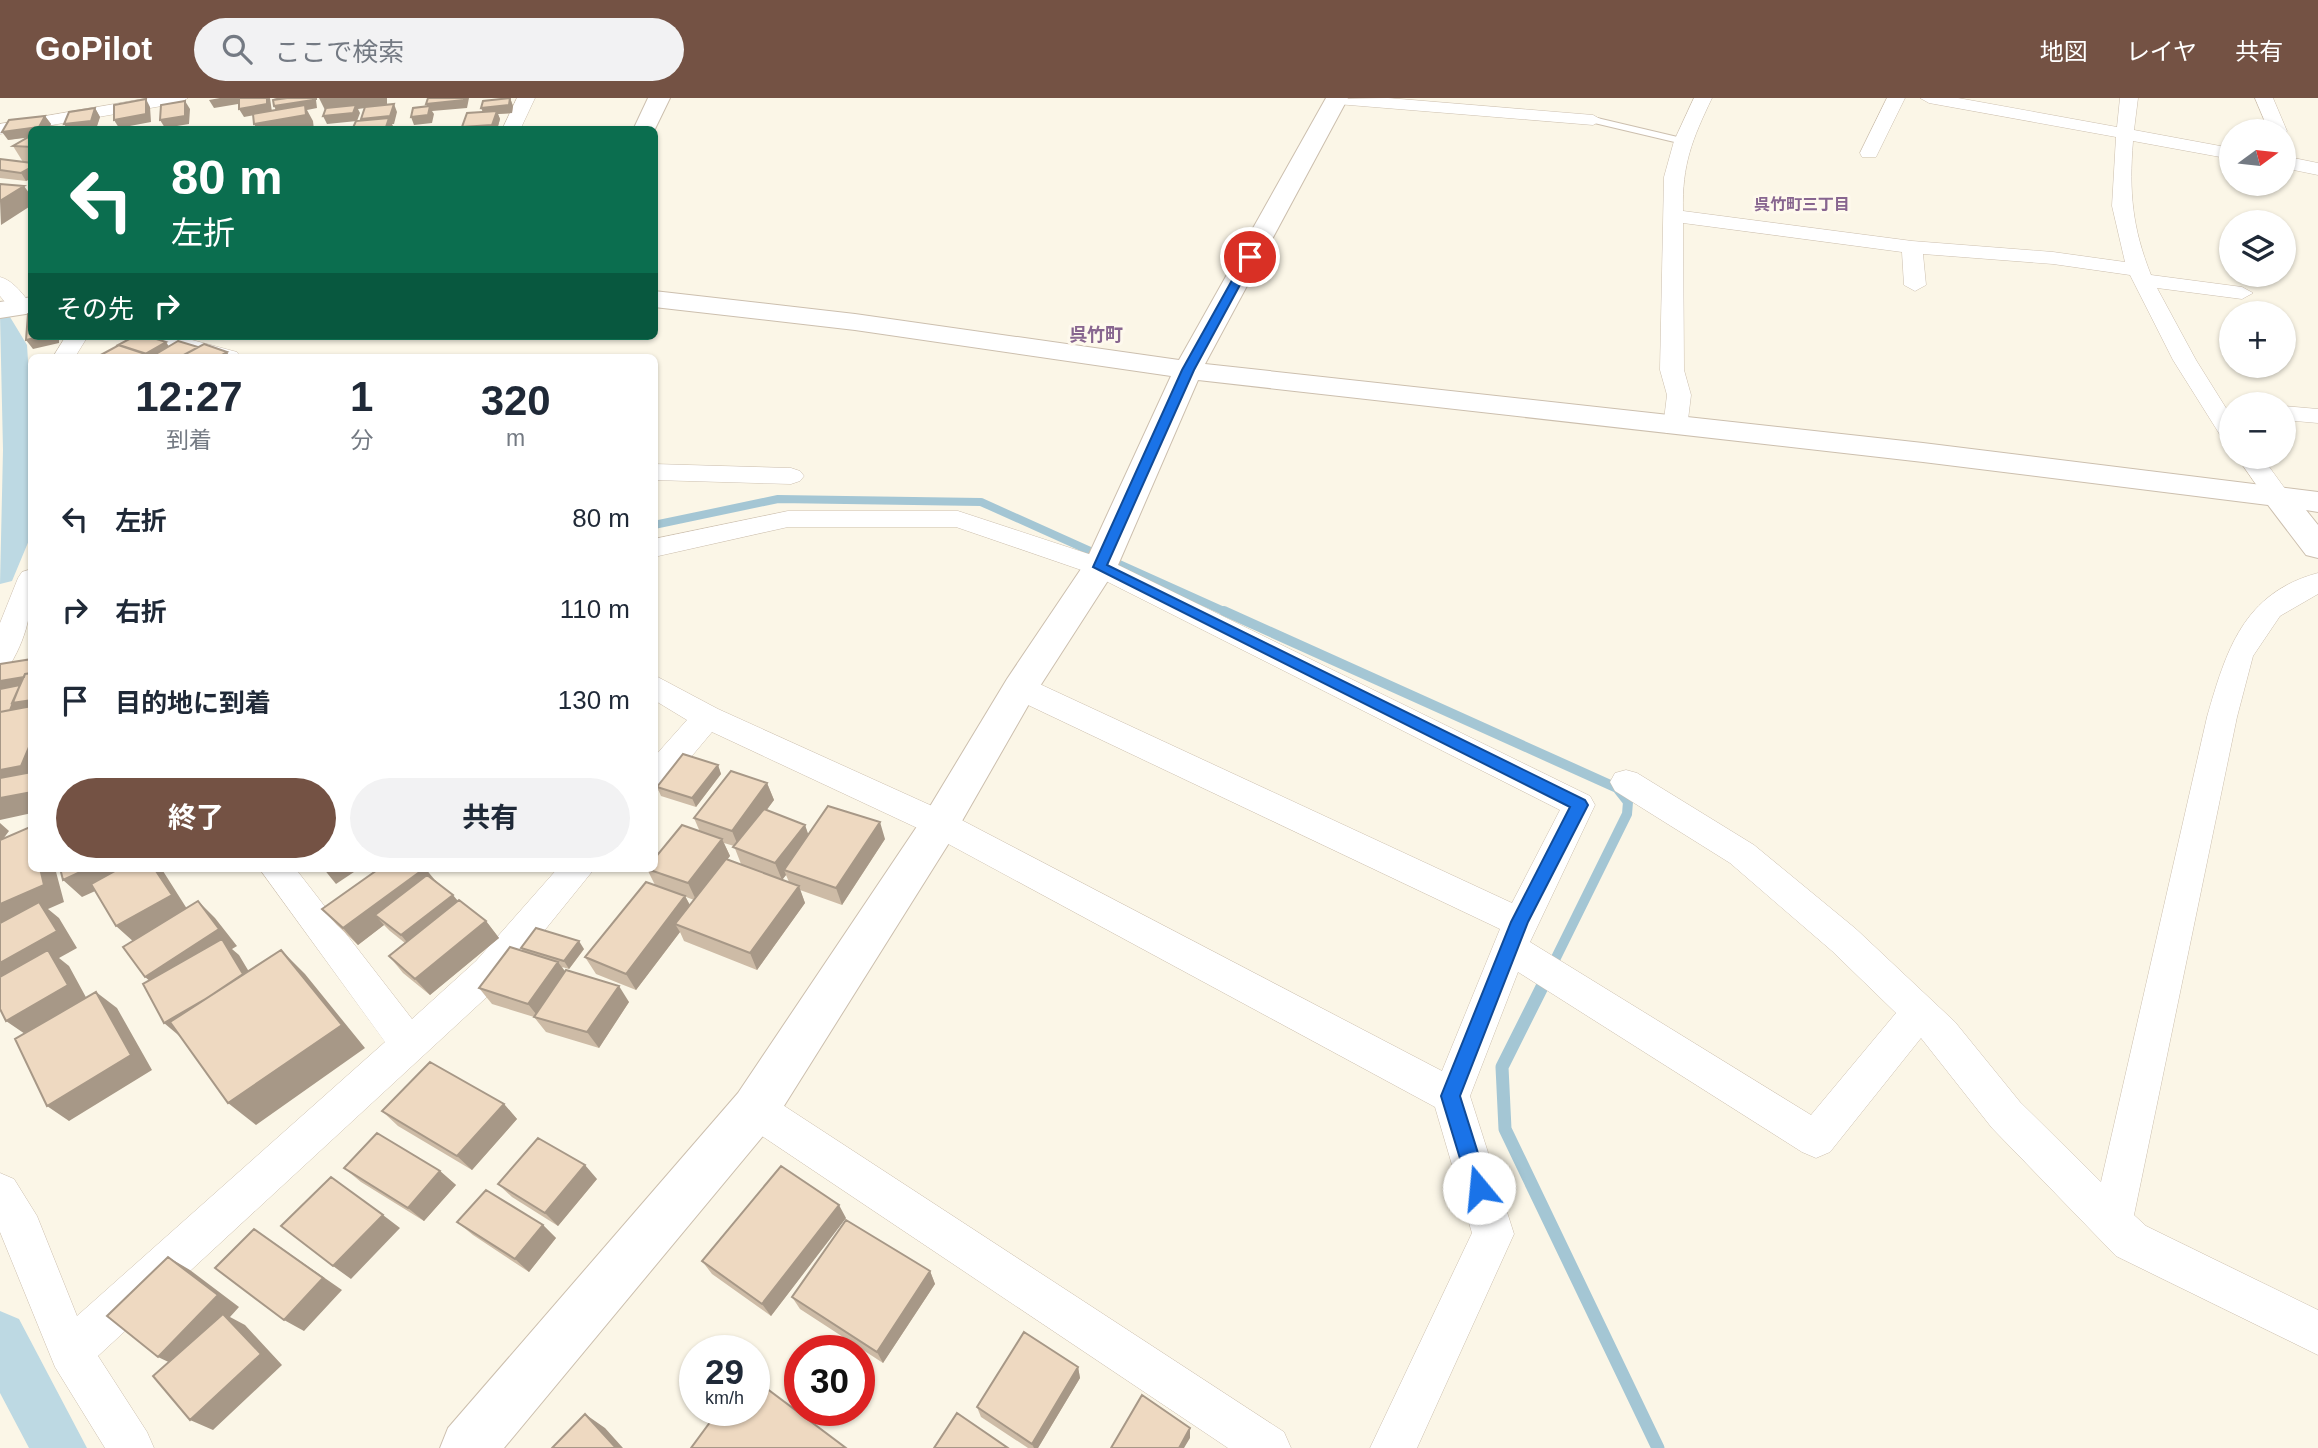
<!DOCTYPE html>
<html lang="ja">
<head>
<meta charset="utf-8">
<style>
  :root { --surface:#fff; --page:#f2f2f3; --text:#1f2937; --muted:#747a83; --accent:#745244 }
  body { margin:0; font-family:Helvetica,"Noto Sans JP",sans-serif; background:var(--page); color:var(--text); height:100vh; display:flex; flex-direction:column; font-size:26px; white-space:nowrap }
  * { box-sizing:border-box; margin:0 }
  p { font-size:23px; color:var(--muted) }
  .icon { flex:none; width:38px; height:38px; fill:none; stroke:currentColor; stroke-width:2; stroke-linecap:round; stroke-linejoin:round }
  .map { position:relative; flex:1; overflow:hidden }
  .side { position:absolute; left:28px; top:256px; width:630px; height:518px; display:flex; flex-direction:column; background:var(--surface); border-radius:10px; box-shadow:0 2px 5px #0004 }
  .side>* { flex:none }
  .top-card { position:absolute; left:28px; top:28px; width:630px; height:214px; border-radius:10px; box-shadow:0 2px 5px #0004; background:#0b6e4f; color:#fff; overflow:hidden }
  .needle { width:46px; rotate:75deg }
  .tools { position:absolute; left:2219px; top:21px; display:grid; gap:14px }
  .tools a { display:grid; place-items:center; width:77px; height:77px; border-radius:50%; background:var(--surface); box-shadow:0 2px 5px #0004; font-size:35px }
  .speed { position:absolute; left:679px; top:1237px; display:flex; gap:14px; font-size:35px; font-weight:700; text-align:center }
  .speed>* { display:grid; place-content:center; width:91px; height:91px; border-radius:50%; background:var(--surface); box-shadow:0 2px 5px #0004; line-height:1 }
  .speed small { font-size:18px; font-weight:400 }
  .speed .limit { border:10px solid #d22; background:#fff; color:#111 }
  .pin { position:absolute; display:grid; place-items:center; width:60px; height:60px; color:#fff; margin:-30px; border:4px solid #fff; border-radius:50%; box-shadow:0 2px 7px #0007 }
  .me { position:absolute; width:77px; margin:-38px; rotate:343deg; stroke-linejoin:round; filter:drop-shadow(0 0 5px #0008) }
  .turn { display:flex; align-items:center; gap:24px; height:147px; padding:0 28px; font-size:32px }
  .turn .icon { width:91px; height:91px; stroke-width:2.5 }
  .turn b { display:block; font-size:49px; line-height:60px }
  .then { display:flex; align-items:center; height:66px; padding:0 28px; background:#0003; gap:14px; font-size:26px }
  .eta { display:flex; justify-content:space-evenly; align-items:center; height:119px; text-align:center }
  .eta b { font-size:42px; font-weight:700; line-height:49px }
  .button { display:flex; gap:14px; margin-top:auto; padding:14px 28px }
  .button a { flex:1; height:80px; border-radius:42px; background:var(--accent); color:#fff; font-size:28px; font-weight:700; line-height:80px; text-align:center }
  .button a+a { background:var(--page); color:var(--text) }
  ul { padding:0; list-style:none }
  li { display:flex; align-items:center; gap:21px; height:91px; padding:0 28px }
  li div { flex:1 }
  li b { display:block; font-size:26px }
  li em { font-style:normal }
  header { display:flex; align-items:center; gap:42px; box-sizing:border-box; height:98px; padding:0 35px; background:var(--accent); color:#fff }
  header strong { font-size:33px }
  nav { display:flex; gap:38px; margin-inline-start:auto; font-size:24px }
  .search { width:490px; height:63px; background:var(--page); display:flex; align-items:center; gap:18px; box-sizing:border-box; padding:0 24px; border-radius:38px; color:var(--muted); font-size:26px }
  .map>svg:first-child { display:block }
</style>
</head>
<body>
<header>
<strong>GoPilot</strong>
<div class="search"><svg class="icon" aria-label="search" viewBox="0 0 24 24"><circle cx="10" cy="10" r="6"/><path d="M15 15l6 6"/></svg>ここで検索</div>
<nav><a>地図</a><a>レイヤ</a><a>共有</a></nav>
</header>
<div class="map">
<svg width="2318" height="1350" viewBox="0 0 2318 1350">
  <rect width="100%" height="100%" fill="#fbf6e7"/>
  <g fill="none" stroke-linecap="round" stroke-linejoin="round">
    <path stroke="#a4c6d4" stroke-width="8" d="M654 427 778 401 981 404 1228 515
      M17 431H20"/>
    <path stroke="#a4c6d4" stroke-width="10" d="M1224 513 1617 690 1628 704 1627 716 1545 882"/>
    <path stroke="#a4c6d4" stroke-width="13" d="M1546 881 1502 969 1505 1031 1658 1350"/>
    <path fill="#bdd9e3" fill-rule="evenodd" d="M0 217 10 219 27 247 32 326V435L12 483 0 486 3 352Z
      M0 1213 19 1221 87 1350H29L0 1295Z"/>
    <defs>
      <path id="service" d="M1593 19 1686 41 1688 43 1683 46 1590 24 1589 22Z"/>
      <path id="minor" d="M149 0H188L179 5 0 36V26Z
        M517 0H535L520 32H502Z
        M1388 0 1593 17 1602 22 1593 27 1337 6 1328 1Z
        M1694 0H1712C1692 42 1682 66 1683 113L1912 143 2053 154 2125 164 2112 108 2116 39 1929 5 1920 0H1958L2117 29 2120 0H2138L2134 32 2231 50V61L2133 43C2129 94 2132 129 2151 177L2242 189 2253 195 2242 201 2157 190 2196 262 2231 318V342L2222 340 2173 262 2130 177 2053 166 1923 156 1926 187 1915 193 1904 187 1902 154 1683 125 1684 272 1691 297 1687 330 1684 335H1666L1663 330 1667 297 1660 272 1664 79 1674 43Z
        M1887 0H1905L1876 59H1862L1860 55Z
        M2255 0H2273L2287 33 2284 37V33H2269Z
        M2284 58 2318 65V77L2284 70Z
        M0 179C13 182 25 198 32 209L29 214H13L0 198Z
        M66 238H88L75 259H53Z
        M141 238H177L237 254 240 259H203L144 243Z
        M2284 308 2318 311V325L2284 322Z
        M2237 359H2262L2291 399 2287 405H2269Z
        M654 366 791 370 800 373 804 378 800 383 791 386 654 382Z
        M788 413H958L1110 463 1590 698 1595 707 1530 844 1811 1017 1896 915 1832 853 1730 765 1615 693 1610 684 1615 675 1626 672 1637 675 1754 747 1856 831 1955 924 2020 1004 2101 1084 2207 619C2226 553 2243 495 2318 475V496L2280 518 2253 558 2237 619 2134 1117 2146 1128 2318 1212V1257L2116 1158 1992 1030 1921 940 1830 1054 1816 1060 1802 1054 1518 874 1470 998 1514 1136 1417 1350H1370L1472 1135 1435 1009 928 735 712 634 665 690 654 693V659L687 622 654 602V577L718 611 952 717 1442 973 1500 831 1009 598 1005 590 1009 582 1020 579 1031 582 1512 805 1560 712 1090 475 956 429H788L654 459V441Z
        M32 471C32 509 30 533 10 567L0 570V525L18 480 22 474Z
        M259 770H295L412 921 476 863 558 770H595L502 885 98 1258 147 1334 154 1350H105L55 1269 0 1134V1075L14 1081 37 1118 77 1218 385 944Z
        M755 993 769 998 1284 1334 1291 1350H1228L741 1024 736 1011 741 998Z"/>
      <path id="tertiary" d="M648 0H670L654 33 633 32Z
        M1326 0H1348L1205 266 1923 345 2318 394V414L2306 412 2318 427V460L2306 457 2268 407 1923 364 1198 282 1118 467 1033 599 954 737 772 1027 504 1350H440L448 1330 738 995 926 715 1007 581 1085 465 1171 278 855 232 654 209V193L855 216 1179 262Z
        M32 199V215L0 220V204Z"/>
    </defs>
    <use href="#service" stroke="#ccbfae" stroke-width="2"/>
    <use href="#minor" stroke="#ccbfae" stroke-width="1"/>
    <use href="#tertiary" stroke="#ccbfae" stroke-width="2"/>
    <use href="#service" fill="#fff" fill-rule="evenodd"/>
    <use href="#minor" fill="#fff" fill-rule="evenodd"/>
    <use href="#tertiary" fill="#fff" fill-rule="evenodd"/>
  </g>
  <path fill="#cdbba6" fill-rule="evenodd" d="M510 0 513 8 512 15 498 16 500 21 497 32H463L462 29 483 14 481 10Z
    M95 10 100 19 96 31 32 32V80L26 83 0 80V61L23 64 13 48 27 39 8 42 45 18 51 26 49 29H66L64 26Z
    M718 667 721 676 696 709 661 698 657 689Z
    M767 685 774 702 766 712 805 727 808 737 885 741 842 807 800 792 805 805 757 872 684 843 680 834 636 892 596 876 585 859 655 787 647 771 700 734 694 720ZM724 745 734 748 741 766 727 761 730 758ZM786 777 789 784 782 782ZM681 797 694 802 690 807 685 798Z
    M435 782 458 803 486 823 499 840 430 897 403 875 389 858 405 845 390 833 384 827 358 847 337 827 322 811Z
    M521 850 584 851 569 871 562 869 565 874 629 904 599 950 546 934 534 919 492 906 479 890 524 854Z
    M504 1006 517 1021 472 1072 398 1028 382 1013Z
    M344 1070 440 1073 456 1087 424 1123 361 1084Z
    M597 1081 558 1128 512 1099 498 1086Z
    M846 1120 771 1218 712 1176 702 1163Z
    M457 1124 543 1127 556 1140 529 1174 473 1137Z
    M930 1173 935 1186 883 1265 800 1211 792 1199Z
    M1078 1269 1080 1280 1038 1350H1028L981 1319 977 1309Z"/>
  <path fill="#a79887" d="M220 0H239L238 6 214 10 209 2Z
    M267 0H270L272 14 244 19 239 11Z
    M277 0H317V2H316L317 10 307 12 313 23 314 32H257L254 26 278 17 274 8H276L273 1Z
    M319 0H387V7L358 11 360 15 357 23 327 26 323 18 327 16Z
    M464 0H469L467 10 432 13 434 16 432 25 414 27 411 19 429 13 426 6Z
    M510 0 513 8 512 15 498 16 500 21 497 32H494L492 27 485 18 481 10Z
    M146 1 150 9 151 24 119 30 114 22Z
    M185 3 190 11 189 26 165 30 160 22Z
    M394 6 397 14 394 26H392L393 28 392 32 365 29 361 21Z
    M95 10 100 19 96 31 68 32 64 26Z
    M45 18 51 26 48 32H32V39L8 42 2 34Z
    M32 69V80L26 83 21 75Z
    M24 88 32 99V107L1 127 0 103Z
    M43 238H59V245L33 251 26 242Z
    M166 244 172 253 156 256 158 259H147L145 256Z
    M227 254 230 259H218Z
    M32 578V623L7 620 0 594V583Z
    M32 642V688L0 693V672Z
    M718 667 721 676 696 709 692 700Z
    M767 685 774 702 739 750 732 733Z
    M32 694V715L0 722V700Z
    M880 724 885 741 842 807 836 790Z
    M0 725 9 733 0 745Z
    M805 727 811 744 784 772 786 777 782 782 775 765Z
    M722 741 730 758 696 802 688 785Z
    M40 770H55L64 804 48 811 59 820 77 850 59 860 69 868 88 903 28 938 6 923 0 894V806Z
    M89 770H146L82 799 63 782Z
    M154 770H159L163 773 189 814 135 845 116 828Z
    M323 770H360L336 786Z
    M425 770 439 787 375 817 384 827 358 847 343 830Z
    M799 788 805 805 757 872 750 855Z
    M453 797 466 813 415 854 401 837Z
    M685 798 694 815 675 826 680 834 636 892 626 876Z
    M198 803 215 820 237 848 232 851 239 857 261 894 183 941 164 925V895L145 879Z
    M486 823 499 840 430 897 415 881Z
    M579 843 584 851 569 871 564 863Z
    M281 852 305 876 365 950 256 1027 228 1005Z
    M558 864 570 880 540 921 528 906Z
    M619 888 629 904 599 950 587 934Z
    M96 894 117 910 152 972 69 1023 47 1008Z
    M504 1006 517 1021 472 1072 457 1058Z
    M585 1067 597 1081 558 1128 545 1115Z
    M440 1073 456 1087 424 1123 408 1110Z
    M839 1107 846 1120 771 1218 762 1206Z
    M383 1117 400 1130 351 1181 333 1168Z
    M543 1127 556 1140 529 1174 515 1161Z
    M254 1131 342 1192 304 1233 284 1222Z
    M168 1159 190 1172 239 1209 230 1219 245 1227 282 1267 213 1332 190 1322 181 1270 158 1259Z
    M930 1173 935 1186 883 1265 877 1254Z
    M1078 1269 1080 1280 1038 1350H1034L1032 1346Z
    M585 1316 605 1330 623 1350H616Z
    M1190 1330V1340L1184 1350H1179Z"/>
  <path fill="#eed9c1" stroke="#a79887" stroke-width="2" d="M239 0H267V6L239 11Z
    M287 0H313V2L274 8 273 2Z
    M428 0H464V2L426 6Z
    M510 0 509 7 481 10 483 3Z
    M146 1V16L114 22V7Z
    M185 3V18L160 22 161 7Z
    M394 6 390 18 361 21 365 9Z
    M305 7 306 17 254 26 253 16Z
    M356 7 353 15 323 18 326 10Z
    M430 8 428 17 411 19 413 10Z
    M95 10 91 23 64 26 69 14Z
    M497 13 492 27 462 29 467 15Z
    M45 18 39 29 2 34 9 22Z
    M389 20 385 32H352L356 23Z
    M44 28 74 30 71 32H39Z
    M32 37V49L13 48Z
    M0 61 32 65V69L21 75 0 72Z
    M0 86 24 88 0 103Z
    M32 215V238H43L26 242 28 216Z
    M135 238H147L166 244 145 256 118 247Z
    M178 243 198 249 180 259H166L156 256Z
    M204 246 227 254 218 259H180Z
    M119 247 144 255 137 259H97Z
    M32 561V575L25 576 24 579 0 583V566Z
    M32 575V602L12 605 25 576Z
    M20 587 10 612 0 614V591Z
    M32 608V642L21 668 0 672V614Z
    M683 656 718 667 692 700 657 689Z
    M731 673 767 685 732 733 694 720Z
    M32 674V694L0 700V680Z
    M828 708 880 724 836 790 784 772Z
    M764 711 805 727 775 765 733 749Z
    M682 727 722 741 688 785 647 771 654 770V761Z
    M30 729 32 735V770H40L44 787 0 806V742Z
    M726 761 799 788 750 855 675 826Z
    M60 770H89L63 782Z
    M120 770H154L172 797 116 828 91 786Z
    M380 770H425L343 830 322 811Z
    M427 777 453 797 401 837 375 817Z
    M646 784 685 798 626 876 585 859Z
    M459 802 486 823 415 881 389 858Z
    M198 803 219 831 145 879 123 849Z
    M39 804 57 833 0 865V825Z
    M536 830 579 843 564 863 521 850Z
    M222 841 243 876 207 900 164 925 143 886Z
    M510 849 558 864 528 906 479 890Z
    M48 852 68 887 6 923 0 911V879Z
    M281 852 342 927 228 1005 170 924Z
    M566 872 619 888 587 934 534 919Z
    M96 894 131 957 47 1008 15 941Z
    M430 964 504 1006 457 1058 382 1013Z
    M377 1035 440 1073 408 1110 344 1070Z
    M538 1040 585 1067 545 1115 498 1086Z
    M781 1068 839 1107 762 1206 702 1163Z
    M331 1079 383 1117 333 1168 281 1128Z
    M486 1092 543 1127 515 1161 457 1124Z
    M846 1122 930 1173 877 1254 792 1199Z
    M254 1131 323 1180 284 1222 215 1170Z
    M168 1159 218 1197 158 1259 107 1218Z
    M223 1216 261 1256 190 1322 153 1278Z
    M1024 1234 1078 1269 1032 1346 977 1309Z
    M754 1281 846 1350H691L719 1312H754Z
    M1142 1297 1190 1330 1179 1350H1111Z
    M957 1315 1008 1350H934Z
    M585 1316 616 1350H552Z"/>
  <path fill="#1a73e8" stroke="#114b97" stroke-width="2" d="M1250 156 1255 159 1194 272 1107 467 1585 702 1588 707 1528 824 1460 998 1489 1090 1486 1097 1479 1100 1472 1097 1469 1090 1441 998 1511 824 1570 709 1093 469 1182 272 1245 159Z"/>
  <g text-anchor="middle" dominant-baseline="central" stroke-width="6" stroke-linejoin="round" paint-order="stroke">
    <g font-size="16" font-weight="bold" fill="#87658f" stroke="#fef9ed">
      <text x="1802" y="106">呉竹町三丁目</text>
    </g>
    <g font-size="18" font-weight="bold" fill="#87658f" stroke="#fef9ed">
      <text x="1096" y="237">呉竹町</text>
    </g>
  </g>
</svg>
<div class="tools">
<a><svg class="needle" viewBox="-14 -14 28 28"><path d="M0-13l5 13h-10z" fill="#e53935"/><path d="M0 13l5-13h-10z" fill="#747a83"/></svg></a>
<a><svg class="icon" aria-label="layers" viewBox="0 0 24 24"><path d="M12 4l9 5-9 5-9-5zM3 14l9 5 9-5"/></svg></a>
<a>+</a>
<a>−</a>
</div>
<div class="speed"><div>29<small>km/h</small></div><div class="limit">30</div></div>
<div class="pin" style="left:1250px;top:159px;background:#d93025"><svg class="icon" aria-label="arrive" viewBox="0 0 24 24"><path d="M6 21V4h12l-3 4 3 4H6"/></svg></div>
<svg class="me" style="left:1479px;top:1090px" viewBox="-20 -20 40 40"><circle r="19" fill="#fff"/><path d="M0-13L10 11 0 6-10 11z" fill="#1a73e8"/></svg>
<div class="top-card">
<div class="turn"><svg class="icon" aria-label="left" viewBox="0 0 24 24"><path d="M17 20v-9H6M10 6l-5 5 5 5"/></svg><div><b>80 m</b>左折</div></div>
<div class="then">その先<svg class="icon" aria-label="right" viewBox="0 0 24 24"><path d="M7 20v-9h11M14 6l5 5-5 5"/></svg></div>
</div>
<section class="side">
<div class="eta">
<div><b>12:27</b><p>到着</p></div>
<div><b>1</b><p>分</p></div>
<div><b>320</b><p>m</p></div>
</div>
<ul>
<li><svg class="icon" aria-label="left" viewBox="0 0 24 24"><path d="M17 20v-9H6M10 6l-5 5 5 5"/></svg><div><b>左折</b></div><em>80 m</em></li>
<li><svg class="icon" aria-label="right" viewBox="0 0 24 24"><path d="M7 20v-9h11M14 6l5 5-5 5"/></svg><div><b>右折</b></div><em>110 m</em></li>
<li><svg class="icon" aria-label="arrive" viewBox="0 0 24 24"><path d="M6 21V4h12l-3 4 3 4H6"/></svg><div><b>目的地に到着</b></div><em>130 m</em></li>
</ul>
<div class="button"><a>終了</a><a>共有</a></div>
</section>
</div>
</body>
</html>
